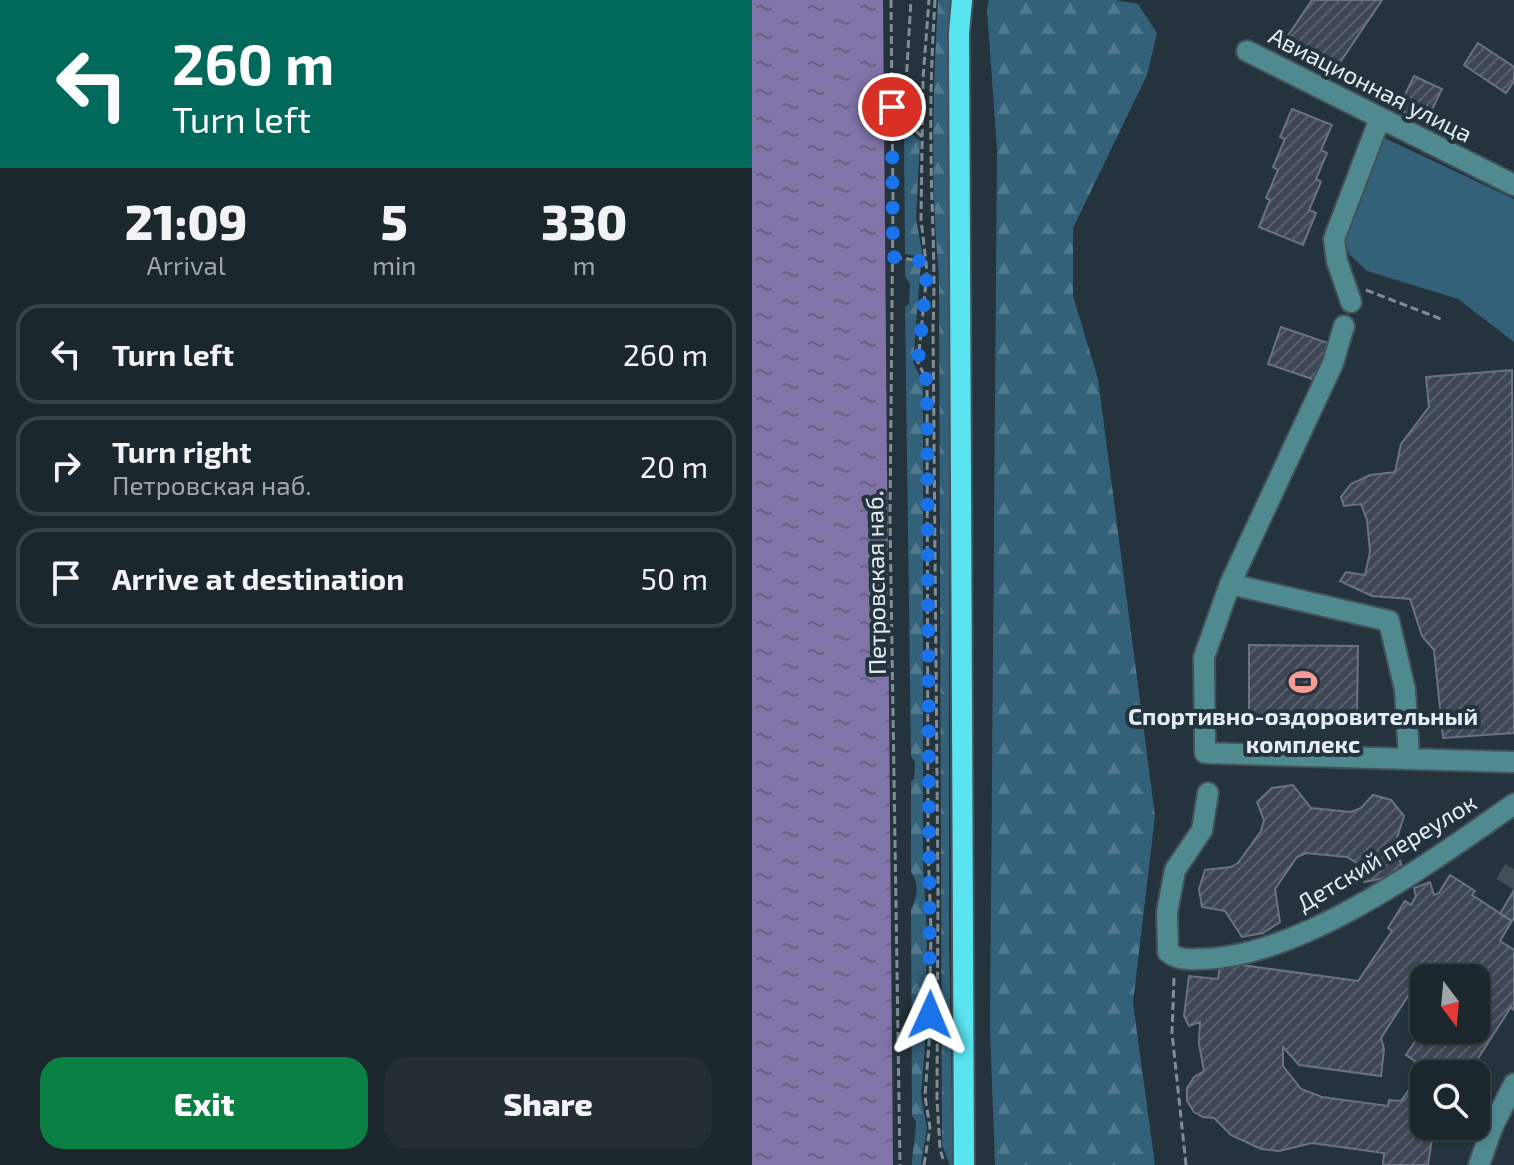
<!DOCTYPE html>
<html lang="en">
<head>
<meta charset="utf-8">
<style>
  :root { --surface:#1c262d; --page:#252e35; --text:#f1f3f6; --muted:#a0a5aa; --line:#3a4349; --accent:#0b8043 }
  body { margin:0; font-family:"Exo 2",sans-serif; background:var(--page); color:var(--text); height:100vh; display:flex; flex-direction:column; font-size:30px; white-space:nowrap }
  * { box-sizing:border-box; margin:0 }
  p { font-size:26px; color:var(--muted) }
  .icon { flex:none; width:44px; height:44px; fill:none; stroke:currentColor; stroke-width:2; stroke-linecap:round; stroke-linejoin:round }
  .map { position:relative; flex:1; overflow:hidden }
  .panel { display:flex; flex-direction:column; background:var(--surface); width:752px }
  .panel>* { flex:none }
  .banner { background:#00695c; color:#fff; overflow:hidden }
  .needle { width:52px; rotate:164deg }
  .buttons { position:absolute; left:658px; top:964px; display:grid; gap:16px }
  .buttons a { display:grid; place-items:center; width:80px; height:80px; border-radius:16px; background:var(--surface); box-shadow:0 2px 6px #0004,0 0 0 2px var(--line); font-size:40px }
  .pin { position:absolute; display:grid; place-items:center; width:68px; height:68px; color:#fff; margin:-34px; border:4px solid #fff; border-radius:50%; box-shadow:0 2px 8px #0007 }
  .me { position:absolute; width:88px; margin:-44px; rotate:1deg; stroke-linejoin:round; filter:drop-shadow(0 0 6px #0008) }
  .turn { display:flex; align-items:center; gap:28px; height:168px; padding:0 40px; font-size:36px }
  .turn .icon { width:104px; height:104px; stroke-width:2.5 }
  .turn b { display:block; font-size:56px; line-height:68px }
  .eta { display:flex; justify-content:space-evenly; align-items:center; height:136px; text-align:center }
  .eta b { font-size:48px; font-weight:800; line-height:56px }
  .cta { display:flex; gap:16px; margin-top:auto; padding:16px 40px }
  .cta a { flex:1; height:92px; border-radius:24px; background:var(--accent); color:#fff; font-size:32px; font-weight:800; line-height:92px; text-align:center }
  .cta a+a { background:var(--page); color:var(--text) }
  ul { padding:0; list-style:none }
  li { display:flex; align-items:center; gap:24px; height:100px; margin:0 16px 12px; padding:0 24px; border:4px solid var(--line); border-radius:24px }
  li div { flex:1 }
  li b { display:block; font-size:30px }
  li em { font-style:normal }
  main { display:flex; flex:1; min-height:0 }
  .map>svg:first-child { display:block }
</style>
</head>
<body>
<main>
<section class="panel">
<div class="banner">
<div class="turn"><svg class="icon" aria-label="left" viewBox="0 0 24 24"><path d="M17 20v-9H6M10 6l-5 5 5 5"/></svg><div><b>260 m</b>Turn left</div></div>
</div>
<div class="eta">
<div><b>21:09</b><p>Arrival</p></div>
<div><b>5</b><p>min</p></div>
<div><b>330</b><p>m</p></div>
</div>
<ul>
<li><svg class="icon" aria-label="left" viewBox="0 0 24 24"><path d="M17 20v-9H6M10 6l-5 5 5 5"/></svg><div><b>Turn left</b></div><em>260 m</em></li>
<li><svg class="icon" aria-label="right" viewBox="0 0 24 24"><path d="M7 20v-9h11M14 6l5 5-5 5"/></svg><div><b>Turn right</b><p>Петровская наб.</p></div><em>20 m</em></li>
<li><svg class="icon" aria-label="arrive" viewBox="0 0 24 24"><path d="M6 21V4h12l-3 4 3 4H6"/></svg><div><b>Arrive at destination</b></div><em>50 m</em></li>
</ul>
<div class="cta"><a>Exit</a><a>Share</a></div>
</section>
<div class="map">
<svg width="762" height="1165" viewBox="0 0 762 1165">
  <defs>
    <pattern id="forest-firs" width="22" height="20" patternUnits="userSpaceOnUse" patternTransform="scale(2)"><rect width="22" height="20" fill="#33617a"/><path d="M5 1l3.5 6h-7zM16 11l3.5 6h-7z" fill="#50788d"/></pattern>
    <pattern id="water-ripples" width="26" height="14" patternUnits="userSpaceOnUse" patternTransform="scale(2)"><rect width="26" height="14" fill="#8074a8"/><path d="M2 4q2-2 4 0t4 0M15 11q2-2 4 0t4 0" fill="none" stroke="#686282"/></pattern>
    <pattern id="building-hatch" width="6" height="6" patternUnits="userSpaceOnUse" patternTransform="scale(2)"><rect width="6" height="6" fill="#3f4653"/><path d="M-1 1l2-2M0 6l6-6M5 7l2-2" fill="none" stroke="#5b616c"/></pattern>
  </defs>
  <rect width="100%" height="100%" fill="#25333c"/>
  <path fill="#33617a" d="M628 136 762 199V342L706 299 615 271 597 254 591 234Z"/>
  <path fill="url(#forest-firs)" d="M186 0H202L198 26 197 125V943L201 1165H198L190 1145 187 276C178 184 181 92 186 0Z
    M237 0H363L386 4 405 33 395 75 321 228V296L346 379 403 816 381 1003 403 1165H243L238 1028 245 150 235 9Z
    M152 127 168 141 164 219 171 257 153 254Z
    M153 260 169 263 161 362 171 383V864L175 933 173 1043 169 1096 175 1128 169 1165H160C160 1149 164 1137 164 1121L160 1116 159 909C166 897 167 883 159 872V781L162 779 163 762 159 756 153 307 157 304 158 284 153 277Z"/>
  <path fill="url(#water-ripples)" d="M0 0H131L141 1165H0Z"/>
  <path fill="url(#building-hatch)" stroke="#6b7281" stroke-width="2" d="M560 0H630L581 73 531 43Z
    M726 43 762 67V81L754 93 712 65Z
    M662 76 690 89 674 122 646 109Z
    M540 109 580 125 569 150 575 153 564 179 569 182 557 210 564 213 551 245 507 227 518 200 514 198 526 170 521 167 533 139 528 137Z
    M529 327 579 344 566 381 516 364Z
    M760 370 762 733 691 738 682 650 670 636 658 599 620 596 588 581 594 572 613 575 618 552 615 520 609 504 592 506 589 497 599 484 618 475 643 472 649 444 677 407 674 377Z
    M497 645 606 646 605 718H497Z
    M541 785 559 808 599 812 609 808 621 795 639 800 652 816 643 844 650 867 633 878 612 882 603 862 595 857 554 853 545 857 523 889 528 922 511 933 490 937 473 911 450 907 447 889 453 870 479 867 486 863 509 831 512 820 505 802 520 788Z
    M698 875 723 891 720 895 760 921 748 941 762 950V1010L759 1007 725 1060 729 1063 722 1074H672V1078L665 1073 670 1066 654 1055 672 1028 724 1030V978H702L678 962 629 1038 632 1049 629 1076 547 1065 531 1047V1066L549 1089 570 1097 636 1106 637 1100 649 1101 656 1091 672 1101V1126H682L676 1165H631L632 1153 560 1143 527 1151 509 1149 479 1135 462 1118 451 1117 442 1112 435 1101V1088L442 1077 452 1071 447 1044 448 1022 437 1026 432 1016 437 976 466 979 468 962 606 981 640 931 636 928 653 901 659 905 664 896 662 888 678 882 682 895 687 893Z
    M762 890V918L760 921 748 914Z"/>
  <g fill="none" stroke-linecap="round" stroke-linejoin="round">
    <path stroke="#424f57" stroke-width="20" stroke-dasharray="20 10" stroke-linecap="butt" d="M753 884 762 869"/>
    <defs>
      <path id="minor" d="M495 51 762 185
        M599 302 585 261 582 239 628 118
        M592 326 581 363 478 584 452 657 453 753 762 762
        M478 584 637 621 653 690 657 757
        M456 793 450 830 423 870 415 912 416 952C427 961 438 959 451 959 552 956 680 861 762 804
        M727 1165 740 1128 762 1084"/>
      <path id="major" d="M210 0 207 33 212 1165"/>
    </defs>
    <use href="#minor" stroke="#445159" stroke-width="24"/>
    <use href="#major" stroke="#445159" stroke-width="24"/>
    <path stroke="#818d94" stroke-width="3" stroke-dasharray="8 4" stroke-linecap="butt" d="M139 0 141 201 138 519 148 1165
      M183 0C180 49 178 98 179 148 179 207 184 266 181 326L186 889 185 1099 188 1149 191 1159
      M148 114 170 137
      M142 130 153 100 159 0
      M142 257 174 262
      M614 290 689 319
      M422 978 420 1033 434 1165
      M172 1165 178 1128 173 1096 177 1043 179 931 176 846 175 381 166 362 175 272 169 219 171 79 177 0"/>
    <use href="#minor" stroke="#4f8a90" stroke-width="20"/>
    <use href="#major" stroke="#5ae4f1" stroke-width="20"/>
  </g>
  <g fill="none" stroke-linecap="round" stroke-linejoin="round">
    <path stroke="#1a73e8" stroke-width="14" stroke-dasharray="0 25.2" d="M140 107 141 257 174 262 175 272 166 362 175 381 178 1015"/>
  </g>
  <defs>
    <symbol id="stadium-bare" viewBox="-9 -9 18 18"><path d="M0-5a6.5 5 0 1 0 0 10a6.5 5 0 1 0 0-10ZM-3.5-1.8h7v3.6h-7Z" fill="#f59c95" stroke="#25333c" stroke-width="2.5" paint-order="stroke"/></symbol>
  </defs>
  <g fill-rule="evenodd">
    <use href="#stadium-bare" x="531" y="662" width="40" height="40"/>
  </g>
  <g text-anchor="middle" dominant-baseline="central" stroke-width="8" stroke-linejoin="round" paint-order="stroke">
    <g font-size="24" fill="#e4edf3" stroke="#25333c">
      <text transform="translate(619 84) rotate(27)">Авиационная улица</text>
      <text transform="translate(123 583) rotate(-91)">Петровская наб.</text>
      <text transform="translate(634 852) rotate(-31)">Детский переулок</text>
    </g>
    <g font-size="24" font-weight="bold" fill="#e4edf3" stroke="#25333c">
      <text x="551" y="715">Спортивно-оздоровительный<tspan x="551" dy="28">комплекс</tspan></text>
    </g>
  </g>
</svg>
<div class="buttons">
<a><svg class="needle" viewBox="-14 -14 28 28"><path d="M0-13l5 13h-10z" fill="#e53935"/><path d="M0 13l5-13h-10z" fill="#a0a5aa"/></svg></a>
<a><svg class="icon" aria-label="search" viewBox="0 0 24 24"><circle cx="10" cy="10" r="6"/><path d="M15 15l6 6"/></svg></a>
</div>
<div class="pin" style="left:140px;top:107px;background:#d93025"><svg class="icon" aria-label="arrive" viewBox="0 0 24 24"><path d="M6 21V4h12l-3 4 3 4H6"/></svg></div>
<svg class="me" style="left:178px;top:1015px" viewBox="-20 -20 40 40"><path d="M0-17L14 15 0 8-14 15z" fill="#1a73e8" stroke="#fff" stroke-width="4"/></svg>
</div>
</main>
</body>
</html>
